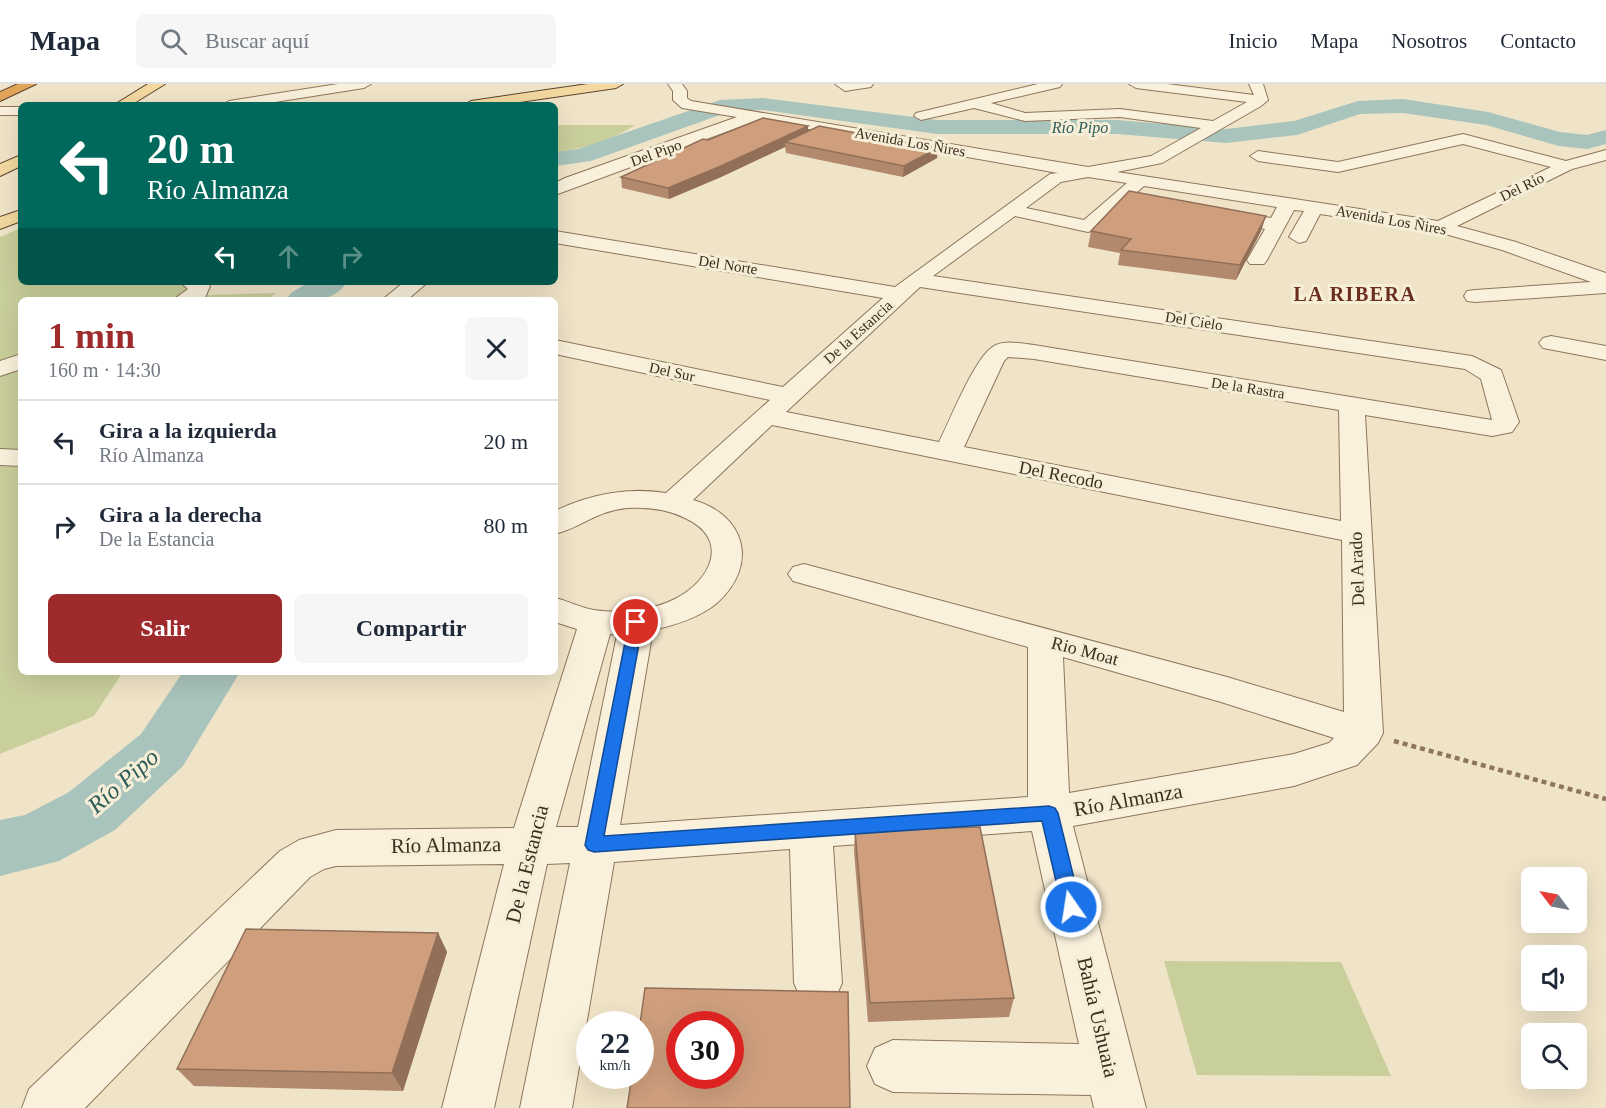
<!DOCTYPE html>
<html lang="es">
<head>
<meta charset="utf-8">
<style>
  :root { --surface:#fff; --page:#f6f6f7; --text:#1f2937; --muted:#747a83; --line:#e0e1e3; --accent:#9e2a2b }
  body { margin:0; font-family:"Times New Roman",serif; background:var(--page); color:var(--text); height:100vh; display:flex; flex-direction:column; font-size:22px; white-space:nowrap }
  * { box-sizing:border-box; margin:0 }
  p { font-size:20px; color:var(--muted) }
  .icon { flex:none; width:33px; height:33px; fill:none; stroke:currentColor; stroke-width:2; stroke-linecap:round; stroke-linejoin:round }
  .map { position:relative; flex:1; overflow:hidden }
  .drawer { position:absolute; left:18px; top:213px; width:540px; height:378px; display:flex; flex-direction:column; background:var(--surface); border-radius:9px; box-shadow:0 6px 24px #0002 }
  .drawer>* { flex:none }
  .banner { position:absolute; left:18px; top:18px; width:540px; height:183px; border-radius:9px; box-shadow:0 6px 24px #0002; background:#00695c; color:#fff; overflow:hidden }
  .needle { width:39px; rotate:302deg }
  .buttons { position:absolute; left:1521px; top:783px; display:grid; gap:12px }
  .buttons a { display:grid; place-items:center; width:66px; height:66px; border-radius:9px; background:var(--surface); box-shadow:0 6px 24px #0002; font-size:30px }
  .speed { position:absolute; left:576px; top:927px; display:flex; gap:12px; font-size:30px; font-weight:700; text-align:center }
  .speed>* { display:grid; place-content:center; width:78px; height:78px; border-radius:50%; background:var(--surface); box-shadow:0 6px 24px #0002; line-height:1 }
  .speed small { font-size:15px; font-weight:400 }
  .speed .limit { border:9px solid #d22; background:#fff; color:#111 }
  .pin { position:absolute; display:grid; place-items:center; width:51px; height:51px; color:#fff; margin:-26px; border:3px solid #fff; border-radius:50%; box-shadow:0 2px 6px #0007 }
  .me { position:absolute; width:66px; margin:-33px; rotate:347deg; stroke-linejoin:round; filter:drop-shadow(0 0 4px #0008) }
  .turn { display:flex; align-items:center; gap:21px; height:126px; padding:0 30px; font-size:27px }
  .turn .icon { width:78px; height:78px; stroke-width:2.5 }
  .turn b { display:block; font-size:42px; line-height:51px }
  .lanes { display:flex; align-items:center; height:57px; padding:0 30px; background:#0003; justify-content:center; gap:30px; direction:ltr }
  .lanes .off { opacity:.35 }
  .round { display:grid; place-items:center; flex:none; width:63px; height:63px; border-radius:9px; background:var(--page) }
  .overview { display:flex; align-items:center; justify-content:space-between; height:102px; padding:0 30px }
  h1 { font-size:36px; font-weight:600; line-height:45px; color:var(--accent) }
  .cta { display:flex; gap:12px; margin-top:auto; padding:12px 30px }
  .cta a { flex:1; height:69px; border-radius:9px; background:var(--accent); color:#fff; font-size:24px; font-weight:600; line-height:69px; text-align:center }
  .cta a+a { background:var(--page); color:var(--text) }
  ul { padding:0; list-style:none }
  li { display:flex; align-items:center; gap:18px; height:84px; padding:0 30px; border-top:2px solid var(--line) }
  li div { flex:1 }
  li b { display:block; font-size:22px }
  li em { font-style:normal }
  header { display:flex; align-items:center; gap:36px; box-sizing:border-box; height:84px; padding:0 30px; background:var(--surface); border-bottom:2px solid var(--line) }
  header strong { font-size:28px }
  nav { display:flex; gap:33px; margin-inline-start:auto; font-size:21px }
  .search { width:420px; height:54px; background:var(--page); display:flex; align-items:center; gap:15px; box-sizing:border-box; padding:0 21px; border-radius:9px; color:var(--muted); font-size:22px }
  .map>svg:first-child { display:block }
</style>
</head>
<body>
<header>
<strong>Mapa</strong>
<div class="search"><svg class="icon" aria-label="search" viewBox="0 0 24 24"><circle cx="10" cy="10" r="6"/><path d="M15 15l6 6"/></svg>Buscar aquí</div>
<nav><a>Inicio</a><a>Mapa</a><a>Nosotros</a><a>Contacto</a></nav>
</header>
<div class="map">
<svg width="1606" height="1024" viewBox="0 0 1606 1024">
  <rect width="100%" height="100%" fill="#f0e4c8"/>
  <path fill="#c9cf9b" d="M555 41H635C612 57 582 64 555 69Z
    M21 144V198H242L207 201V211L276 209 268 216H21V588H123L94 632 0 670V153Z
    M1164 877 1341 878 1391 992 1197 991Z"/>
  <g fill="none" stroke-linecap="round" stroke-linejoin="round">
    <path fill="#a9c4bc" fill-rule="evenodd" d="M763 14 937 36H1117L1226 45 1294 37 1358 17 1403 15 1488 28 1560 48 1587 51 1606 46V60L1587 65 1559 62 1486 41 1403 29 1360 30 1297 51 1226 59 1117 50H937L763 26 731 27 591 77 555 82V68L578 65 720 16Z
      M309 198H347C332 220 310 216 286 216L291 209Z
      M183 588H240L183 682 115 746 59 777 0 792V736L25 731 69 708 141 650Z"/>
    <defs>
      <path id="minor" d="M338 0H371L364 4 256 21H222L229 17Z
        M668 0H682L687 7V14L691 17 1088 83 1151 72 1201 44 1120 33 1025 37 974 24 921 36 914 32 916 29 1038 0H1062L1060 3 991 19 1025 29 1120 25 1213 37 1247 18 1136 4 1129 0H1167L1254 11 1249 0H1263L1268 16 1261 22 1162 79 1117 88 1438 137 1551 83 1463 60 1338 88 1258 77 1250 72 1258 67 1338 78 1463 50 1566 77 1606 66V76L1572 85 1457 142 1516 158 1606 189V209L1475 218 1467 217 1464 212 1467 207 1475 206 1591 198 1502 166 1438 148 1320 130 1306 157 1299 159 1289 153 1304 127 1294 126 1267 176 1264 180H1250L1247 176 1265 145 1219 136 1210 131 1219 126 1271 134 1277 123 1144 102 1095 146 1088 148 1015 132 933 192 1472 272 1501 286 1519 338 1512 348 1492 352 1365 331 1383 649 1378 659 1357 681 1294 702 1073 742 1146 1024H1094L1091 1011 893 1008 875 1000 867 982 875 964 893 956 1079 960 1032 747 833 762 842 899 835 915 818 922 801 915 794 899 790 765 614 778 572 1024H520L570 779 547 780 494 1024H442L504 780 336 782 324 785 310 793 85 1024H22L29 1005 280 767 299 756 336 746 514 744 577 545 555 538V514C568 517 581 524 594 526 620 530 651 527 675 515 711 497 731 455 685 434 667 425 647 423 627 424 596 427 582 443 555 450V427C589 410 628 403 666 409L770 316 555 270V256L783 303 883 214 555 159V147L895 203 1050 90 1058 89 758 36 555 111V99L565 94 737 33 682 24 673 16V7ZM1088 93 1127 99 1084 136 1026 124 1061 98ZM920 203 1465 285 1481 295 1492 336 1034 261C1023 260 1007 256 996 261 976 269 950 337 939 358L786 328ZM1008 273 1034 275 1339 326 1341 437 964 363 1004 277ZM772 341 1342 456 1344 628 1227 593 804 480 793 483 788 490 793 497 1028 563V713L620 741 653 546C675 541 699 534 717 519 759 481 746 431 693 416ZM610 550 617 551 578 743H556ZM1063 573 1221 618 1334 654 1329 659 1294 670 1069 709Z
        M835 0H873L871 3 845 7Z
        M0 23H21V31H0Z
        M180 198H208L210 202 204 216H173L188 205Z
        M404 198H428L407 216H382Z
        M1551 252 1606 262V276L1543 264 1539 259 1543 254Z
        M21 270V285L0 292V277Z
        M0 365 21 366V382L0 381Z"/>
      <path id="major" d="M148 0H165L131 21H114Z
        M588 0H623L616 4 500 21H464L471 17Z
        M21 71V82L0 92V80Z
        M21 126V137L0 145V133Z"/>
      <path id="highway" d="M18 0H36L0 17V8Z"/>
    </defs>
    <use href="#minor" stroke="#8d765c" stroke-width="2"/>
    <use href="#major" stroke="#5b4430" stroke-width="2"/>
    <use href="#highway" stroke="#5b4430" stroke-width="2"/>
    <path stroke="#8d765c" stroke-width="4.5" stroke-dasharray="5 4" stroke-linecap="butt" d="M1394 657 1606 715"/>
    <use href="#minor" fill="#faf1dc" fill-rule="evenodd"/>
    <use href="#major" fill="#f3d9a0" fill-rule="evenodd"/>
    <use href="#highway" fill="#e0a458" fill-rule="evenodd"/>
  </g>
  <path fill="#b2896c" d="M808 47 937 74 903 93 786 69 785 63 721 93 669 115 622 104 621 93 708 56Z
    M1091 147H1261L1236 196 1118 181 1120 169 1088 163Z
    M855 747 1014 914 1009 933 868 938 854 767Z
    M438 849 447 868 403 1007 194 1002 177 985Z"/>
  <path fill="#916f58" d="M808 42V52L785 58V63L721 93 669 115 668 104Z
    M938 64 937 74 903 93 904 82Z
    M1266 132 1261 147 1236 196 1240 181Z
    M438 849 447 868 403 1007 392 989Z"/>
  <path fill="#cf9f7d" stroke="#916f58" stroke-width="1.5" fill-rule="evenodd" d="M763 34 808 42 721 82 668 104 621 93 703 55 708 56Z
    M819 42 938 64 904 82 785 58Z
    M1129 107 1266 132 1240 181 1121 166 1131 155 1091 147Z
    M980 743 1014 914 870 919 855 747Z
    M246 845 438 849 392 989 177 985Z
    M645 904 848 908 850 1024H627L632 992H640V940ZM680 940H730V992H680Z"/>
  <path fill="#1a73e8" stroke="#114b97" stroke-width="1.5" d="M636 533 643 538 604 752 1049 722 1055 724 1058 729 1081 823 1078 829 1071 831 1065 829 1062 823 1042 737 594 768 588 766 585 761 629 538Z"/>
  <g text-anchor="middle" dominant-baseline="central" stroke-width="6" stroke-linejoin="round" paint-order="stroke">
    <g font-size="15" fill="#3d2e20" stroke="#f7eed8">
      <text transform="translate(910 58) rotate(10)">Avenida Los Ñires</text>
      <text transform="translate(656 69) rotate(-20)">Del Pipo</text>
      <text transform="translate(1522 103) rotate(-26)">Del Rio</text>
      <text transform="translate(1391 136) rotate(10)">Avenida Los Ñires</text>
      <text transform="translate(728 181) rotate(9)">Del Norte</text>
      <text transform="translate(1194 237) rotate(9)">Del Cielo</text>
      <text transform="translate(858 248) rotate(-42)">De la Estancia</text>
      <text transform="translate(672 288) rotate(12)">Del Sur</text>
      <text transform="translate(1248 304) rotate(9)">De la Rastra</text>
    </g>
    <g font-size="16" font-style="italic" fill="#2f5d5a" stroke="#f7eed8">
      <text x="1080" y="43">Río Pipo</text>
    </g>
    <g font-size="18" fill="#3d2e20" stroke="#f7eed8">
      <text transform="translate(1061 391) rotate(11)">Del Recodo</text>
      <text transform="translate(1357 485) rotate(-92)">Del Arado</text>
      <text transform="translate(1085 567) rotate(15)">Rio Moat</text>
    </g>
    <g font-size="20" font-weight="bold" letter-spacing="1.5" fill="#6b2e1e" stroke="#f7eed8">
      <text x="1355" y="210">LA RIBERA</text>
    </g>
    <g font-size="21" fill="#3d2e20" stroke="#f7eed8">
      <text transform="translate(1128 716) rotate(-10)">Río Almanza</text>
      <text transform="translate(446 761) rotate(-1)">Río Almanza</text>
      <text transform="translate(527 780) rotate(-76)">De la Estancia</text>
      <text transform="translate(1098 933) rotate(77)">Bahía Ushuaia</text>
    </g>
    <g font-size="24" font-style="italic" fill="#2f5d5a" stroke="#f7eed8">
      <text transform="translate(123 697) rotate(-41)">Río Pipo</text>
    </g>
  </g>
</svg>
<div class="buttons">
<a><svg class="needle" viewBox="-14 -14 28 28"><path d="M0-13l5 13h-10z" fill="#e53935"/><path d="M0 13l5-13h-10z" fill="#747a83"/></svg></a>
<a><svg class="icon" aria-label="sound" viewBox="0 0 24 24"><path d="M4 9h4l5-4v14l-5-4H4zM17 9q2 3 0 6"/></svg></a>
<a><svg class="icon" aria-label="search" viewBox="0 0 24 24"><circle cx="10" cy="10" r="6"/><path d="M15 15l6 6"/></svg></a>
</div>
<div class="speed"><div>22<small>km/h</small></div><div class="limit">30</div></div>
<div class="pin" style="left:636px;top:538px;background:#d93025"><svg class="icon" aria-label="arrive" viewBox="0 0 24 24"><path d="M6 21V4h12l-3 4 3 4H6"/></svg></div>
<svg class="me" style="left:1071px;top:823px" viewBox="-20 -20 40 40"><circle r="17" fill="#1a73e8" stroke="#fff" stroke-width="3"/><path d="M0-11L8 9 0 5-8 9z" fill="#fff"/></svg>
<div class="banner">
<div class="turn"><svg class="icon" aria-label="left" viewBox="0 0 24 24"><path d="M17 20v-9H6M10 6l-5 5 5 5"/></svg><div><b>20 m</b>Río Almanza</div></div>
<div class="lanes"><svg class="icon" aria-label="left" viewBox="0 0 24 24"><path d="M17 20v-9H6M10 6l-5 5 5 5"/></svg><svg class="icon off" aria-label="ahead" viewBox="0 0 24 24"><path d="M12 20V5M6 11l6-6 6 6"/></svg><svg class="icon off" aria-label="right" viewBox="0 0 24 24"><path d="M7 20v-9h11M14 6l5 5-5 5"/></svg></div>
</div>
<section class="drawer">
<div class="overview"><div><h1>1 min</h1><p>160 m · 14:30</p></div><a class="round"><svg class="icon" aria-label="close" viewBox="0 0 24 24"><path d="M6 6l12 12M18 6L6 18"/></svg></a></div>
<ul>
<li><svg class="icon" aria-label="left" viewBox="0 0 24 24"><path d="M17 20v-9H6M10 6l-5 5 5 5"/></svg><div><b>Gira a la izquierda</b><p>Río Almanza</p></div><em>20 m</em></li>
<li><svg class="icon" aria-label="right" viewBox="0 0 24 24"><path d="M7 20v-9h11M14 6l5 5-5 5"/></svg><div><b>Gira a la derecha</b><p>De la Estancia</p></div><em>80 m</em></li>
</ul>
<div class="cta"><a>Salir</a><a>Compartir</a></div>
</section>
</div>
</body>
</html>
